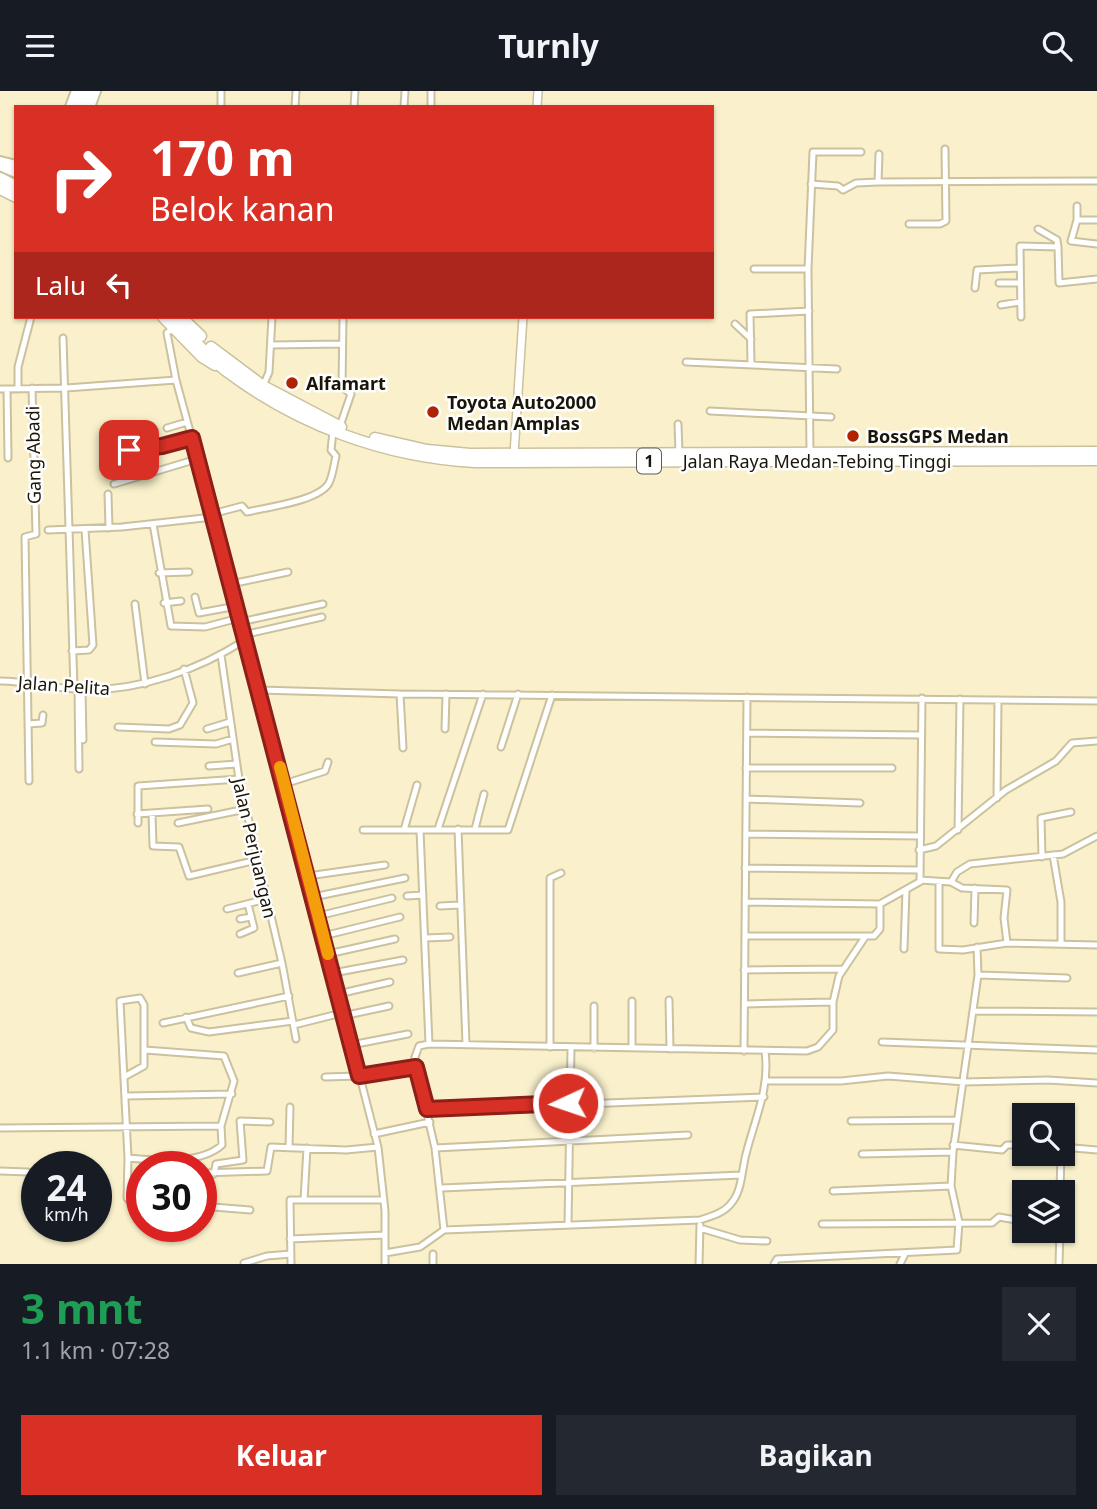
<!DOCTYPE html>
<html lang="id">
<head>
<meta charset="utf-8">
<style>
  :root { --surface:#171b24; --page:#242831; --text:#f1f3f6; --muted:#9ea1a6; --accent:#d93025 }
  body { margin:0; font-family:"Noto Sans",sans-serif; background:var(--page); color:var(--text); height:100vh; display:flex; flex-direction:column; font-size:26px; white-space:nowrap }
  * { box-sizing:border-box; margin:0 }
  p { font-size:23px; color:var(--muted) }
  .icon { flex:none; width:38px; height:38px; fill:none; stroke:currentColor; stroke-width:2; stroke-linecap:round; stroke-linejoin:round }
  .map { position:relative; height:1173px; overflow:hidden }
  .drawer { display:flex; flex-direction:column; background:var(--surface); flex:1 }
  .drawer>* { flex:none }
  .hud { position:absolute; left:14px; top:14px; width:700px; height:214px; border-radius:0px; box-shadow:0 2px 5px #0004; background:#d93025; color:#fff; overflow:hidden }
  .tools { position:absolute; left:1012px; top:1012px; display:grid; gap:14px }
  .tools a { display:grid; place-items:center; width:63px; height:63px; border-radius:0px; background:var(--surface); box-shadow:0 2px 5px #0004; font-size:35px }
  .speed { position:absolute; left:21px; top:1060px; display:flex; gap:14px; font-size:35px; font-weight:700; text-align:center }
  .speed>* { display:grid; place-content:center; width:91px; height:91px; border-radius:50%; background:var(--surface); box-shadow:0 2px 5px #0004; line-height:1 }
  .speed small { font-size:18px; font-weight:400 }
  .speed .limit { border:10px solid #d22; background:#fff; color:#111 }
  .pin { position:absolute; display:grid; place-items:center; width:60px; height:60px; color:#fff; margin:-30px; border-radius:14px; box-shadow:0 4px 10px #0006 }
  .me { position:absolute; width:77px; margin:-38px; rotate:267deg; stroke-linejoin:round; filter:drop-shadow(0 0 5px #0008) }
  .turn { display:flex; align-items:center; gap:24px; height:147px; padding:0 21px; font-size:32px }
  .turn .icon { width:91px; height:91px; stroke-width:2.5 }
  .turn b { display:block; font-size:49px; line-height:60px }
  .then { display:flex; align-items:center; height:66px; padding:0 21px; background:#0003; gap:14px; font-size:26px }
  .round { display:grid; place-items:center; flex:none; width:74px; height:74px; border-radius:0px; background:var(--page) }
  .summary { display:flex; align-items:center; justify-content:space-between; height:119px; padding:0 21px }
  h1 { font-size:42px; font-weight:700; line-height:52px; color:#1e9e55 }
  .action { display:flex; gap:14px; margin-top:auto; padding:14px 21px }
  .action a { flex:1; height:80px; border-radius:0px; background:var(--accent); color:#fff; font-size:28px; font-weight:700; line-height:80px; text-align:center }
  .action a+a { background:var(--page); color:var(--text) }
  header { display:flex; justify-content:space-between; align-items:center; height:91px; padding:0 21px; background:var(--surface); font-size:32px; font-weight:700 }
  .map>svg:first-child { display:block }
</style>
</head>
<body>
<header><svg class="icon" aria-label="menu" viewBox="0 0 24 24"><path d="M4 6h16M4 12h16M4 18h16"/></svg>Turnly<svg class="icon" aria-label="search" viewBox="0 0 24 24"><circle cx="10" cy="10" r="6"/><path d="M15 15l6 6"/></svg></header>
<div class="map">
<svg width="1097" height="1173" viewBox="0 0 1097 1173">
  <rect width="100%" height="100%" fill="#faf1cc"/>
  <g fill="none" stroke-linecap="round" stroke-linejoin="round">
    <defs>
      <path id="minor" d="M221 16V0
        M295 16 296 0
        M354 16 355 0
        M404 16 405 0
        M431 16V0
        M878 91 879 63
        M811 93 838 95 843 99 856 92 878 91 1097 90
        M1077 129V115
        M1097 129H1077L1071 150 1097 153
        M909 133H940L946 130 945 58
        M1038 138 1057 149 1058 156
        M754 178H808
        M999 192H1019
        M975 197 977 179 1019 177
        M1001 214 1020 211
        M1021 226 1020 155 1058 156 1059 192 1097 188
        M735 233 751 248
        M173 237 167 242 176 289 268 628 378 1056 385 1120V1173
        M63 247 74 597
        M271 254 342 253
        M686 271 837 278
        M751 273 750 223 809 220
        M263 295 269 281 272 226
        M0 298 66 297 176 289
        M7 298 8 367
        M18 298V276L31 226
        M710 320 831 326
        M678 333 679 362
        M340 335 351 303 342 296 343 226
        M167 337 187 331
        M106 362 162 355 192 347
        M810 362 808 178 813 61H861
        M114 393 197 368
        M108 403 109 437
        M212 423 242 415 247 421C268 416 319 410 329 392 333 384 334 373 336 365L331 359 333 340
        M153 433 171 535 205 536 239 527
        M48 439 122 436 213 426
        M159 482 189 481
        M231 493 288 481
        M195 506 199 522 237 515
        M164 512 181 510
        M135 513 145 593
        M240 531 323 513
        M243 544 322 526
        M72 560 89 559 93 554 85 439
        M221 564 239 688 282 872 296 948
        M0 590C29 590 58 598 86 599 142 599 198 579 245 549
        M78 598 79 678
        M82 598 83 649
        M260 599 400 603 1097 610
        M400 603 403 657
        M922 607 920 789 951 791 962 797 1007 799 1004 827 1007 852
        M29 633 42 632 43 624
        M118 636 169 638 180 634 193 612 184 578
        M207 638 230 631
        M445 638 446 603
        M747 642 921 644
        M155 651 216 653 233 648
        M501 656 518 603
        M209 675 237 673
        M746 677H892
        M29 690 25 446 36 443 32 297
        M284 693 325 680 328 671
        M997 707 998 609
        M746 708 860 712
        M152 722 153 755 179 756 189 785 257 769
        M137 723 208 718
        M138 732V695L239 688
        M178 732 246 718
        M438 738 483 603
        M458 738 466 953
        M475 738 484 703
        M363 739H508L552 604
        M404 739 417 694
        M420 739 429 953
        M958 739 960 608
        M746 743 919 745
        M919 759 936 755 1006 699 1056 670 1072 652 1097 650
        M1053 764 1061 811V853
        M1042 766 1041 727 1071 721
        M745 777 919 779
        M308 785 385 774
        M939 791V858L963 859 1007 852 1097 854
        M951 791 957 781 970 773 1063 763 1097 745
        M407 805 423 804
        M313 806 405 787
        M745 811 880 813 921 790
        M440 815 459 814
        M227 818 266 808
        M318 825 392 807
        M240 828 251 826
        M974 832 975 797
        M240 843 254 837 248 813
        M323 845 400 826
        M745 845H874L880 838V813
        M426 847 450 846
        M904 858 906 799
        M328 863 395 848
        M744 879 843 878
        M238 882 282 872
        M333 882 403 869
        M978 884 1067 887
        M338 903 390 891
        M669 909 670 958
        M745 913 833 911 839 885 865 846
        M973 920 1097 921
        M343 925 389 915
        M186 926 191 937 209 941 293 930
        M163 932 289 905
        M294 934 342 922
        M882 951 1097 959
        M351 954 408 943
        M550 956V787L561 782
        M594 957V915
        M632 957V910
        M744 960 747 606
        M765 960C770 998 755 1027 746 1063 742 1078 742 1098 733 1110 725 1122 712 1125 700 1129L444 1139 435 1057 416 976 415 966 419 955 429 953 807 960 818 956 833 939V911
        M124 986 144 975V914L140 907 120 910 128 1067C155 1069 200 1074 222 1054L221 1035 234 990 224 965 145 959
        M325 986 359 985 416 976
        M767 990H841L888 985 964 991 1048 989 1097 992
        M126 1005 232 1003
        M427 1019 764 1006
        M851 1030 957 1029
        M0 1037 221 1035
        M374 1043 430 1031
        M953 1054 1002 1059 1007 1054H1024
        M289 1056 290 1016
        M1062 1056 1097 1059
        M435 1057 688 1044
        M862 1063 953 1061
        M128 1067 127 1107 142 1123
        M0 1080 28 1081
        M201 1082 267 1080 271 1056 346 1059 378 1056
        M214 1083 216 1073 243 1069 240 1030 270 1031
        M442 1097 741 1084
        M833 1100 951 1095
        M1060 1101 1061 1062
        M304 1109 307 1057
        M201 1115 250 1119
        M568 1133 571 957
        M822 1133 992 1132 999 1126 1016 1129 1018 1118 1024 1116
        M700 1137 740 1149 767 1150
        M290 1148 385 1144
        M385 1162 420 1156 444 1139
        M433 1163V1173
        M244 1172 267 1165 291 1163
        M291 1173 290 1109H384
        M699 1173 700 1134
        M774 1173 777 1168 957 1159 959 1131 951 1095 953 1061 978 884 977 856
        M900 1173 905 1163
        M1059 1173 1060 1139"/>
      <path id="tertiary" d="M537 16 538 0
        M514 363 523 226"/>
      <path id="trunk" d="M0 74 16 81
        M0 87 16 95
        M0 98 16 106
        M163 226 202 266 215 274
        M172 226C189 243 206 264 225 279 298 334 384 366 475 371L1097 369
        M181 226 201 245
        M211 256 263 295 341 336
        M375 347 427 359 470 363 1097 361"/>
      <path id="motorway" d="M71 16 77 0
        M80 16 86 0
        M89 16 95 0
        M0 71 16 75"/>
    </defs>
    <use href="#minor" stroke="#cac19e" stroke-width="9"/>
    <use href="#tertiary" stroke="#cac19e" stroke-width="10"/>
    <use href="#trunk" stroke="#cac19e" stroke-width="13"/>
    <use href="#motorway" stroke="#cac19e" stroke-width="14"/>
    <use href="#minor" stroke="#fff" stroke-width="5"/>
    <use href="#tertiary" stroke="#fff" stroke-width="7"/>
    <use href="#trunk" stroke="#fff" stroke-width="10"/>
    <use href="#motorway" stroke="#fff" stroke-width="10"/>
  </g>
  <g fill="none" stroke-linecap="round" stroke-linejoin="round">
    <defs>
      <path id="route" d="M129 359 162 355 192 347 359 985 416 976 427 1018 568 1012"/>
    </defs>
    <use href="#route" stroke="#8d1f18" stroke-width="18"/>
    <use href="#route" stroke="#d93025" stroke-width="12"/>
    <path stroke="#f59e0b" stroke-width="12" d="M280 676 328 863"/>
  </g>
  <g fill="#b02302" stroke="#fefefe" stroke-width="2.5">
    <circle cx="292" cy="292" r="7"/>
    <circle cx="433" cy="321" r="7"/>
    <circle cx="853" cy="345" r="7"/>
  </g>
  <g text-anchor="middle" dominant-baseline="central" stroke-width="5" stroke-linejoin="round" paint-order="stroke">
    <rect fill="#fefefe" stroke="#5e5b52" stroke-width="2" x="637" y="357.5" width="24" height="25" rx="5"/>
    <g font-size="16" font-weight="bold" fill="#191508">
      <text x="649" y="370">1</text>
    </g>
    <g font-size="18" font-weight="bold" fill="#191508" stroke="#fefefe" text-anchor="start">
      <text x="306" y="292">Alfamart</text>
      <text x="447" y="311">Toyota Auto2000<tspan x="447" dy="21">Medan Amplas</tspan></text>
      <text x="867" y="345">BossGPS Medan</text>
    </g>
    <g font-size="18" fill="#191508" stroke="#fefefe">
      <text transform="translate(33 364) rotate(-91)">Gang Abadi</text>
      <text x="817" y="370">Jalan Raya Medan-Tebing Tinggi</text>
      <text transform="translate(64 594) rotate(4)">Jalan Pelita</text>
      <text transform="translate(255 757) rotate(77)">Jalan Perjuangan</text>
    </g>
  </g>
</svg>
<div class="tools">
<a><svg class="icon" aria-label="search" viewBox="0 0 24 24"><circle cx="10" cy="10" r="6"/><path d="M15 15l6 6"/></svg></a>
<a><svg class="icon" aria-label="layers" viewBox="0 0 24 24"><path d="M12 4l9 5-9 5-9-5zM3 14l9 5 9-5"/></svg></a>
</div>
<div class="speed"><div>24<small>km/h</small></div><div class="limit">30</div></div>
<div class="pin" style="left:129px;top:359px;background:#d93025"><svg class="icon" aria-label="arrive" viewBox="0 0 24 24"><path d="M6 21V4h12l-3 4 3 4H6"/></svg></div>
<svg class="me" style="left:568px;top:1012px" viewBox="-20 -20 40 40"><circle r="17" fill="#d93025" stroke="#fff" stroke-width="3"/><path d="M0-11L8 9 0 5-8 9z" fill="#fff"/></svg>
<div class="hud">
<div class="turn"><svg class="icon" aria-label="right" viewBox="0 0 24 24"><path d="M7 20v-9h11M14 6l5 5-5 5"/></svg><div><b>170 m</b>Belok kanan</div></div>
<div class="then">Lalu<svg class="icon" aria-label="left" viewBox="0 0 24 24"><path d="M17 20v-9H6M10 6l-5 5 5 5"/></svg></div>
</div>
</div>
<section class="drawer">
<div class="summary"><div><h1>3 mnt</h1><p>1.1 km · 07:28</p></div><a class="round"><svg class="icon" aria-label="close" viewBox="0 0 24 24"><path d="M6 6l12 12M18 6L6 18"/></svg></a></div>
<div class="action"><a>Keluar</a><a>Bagikan</a></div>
</section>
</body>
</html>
